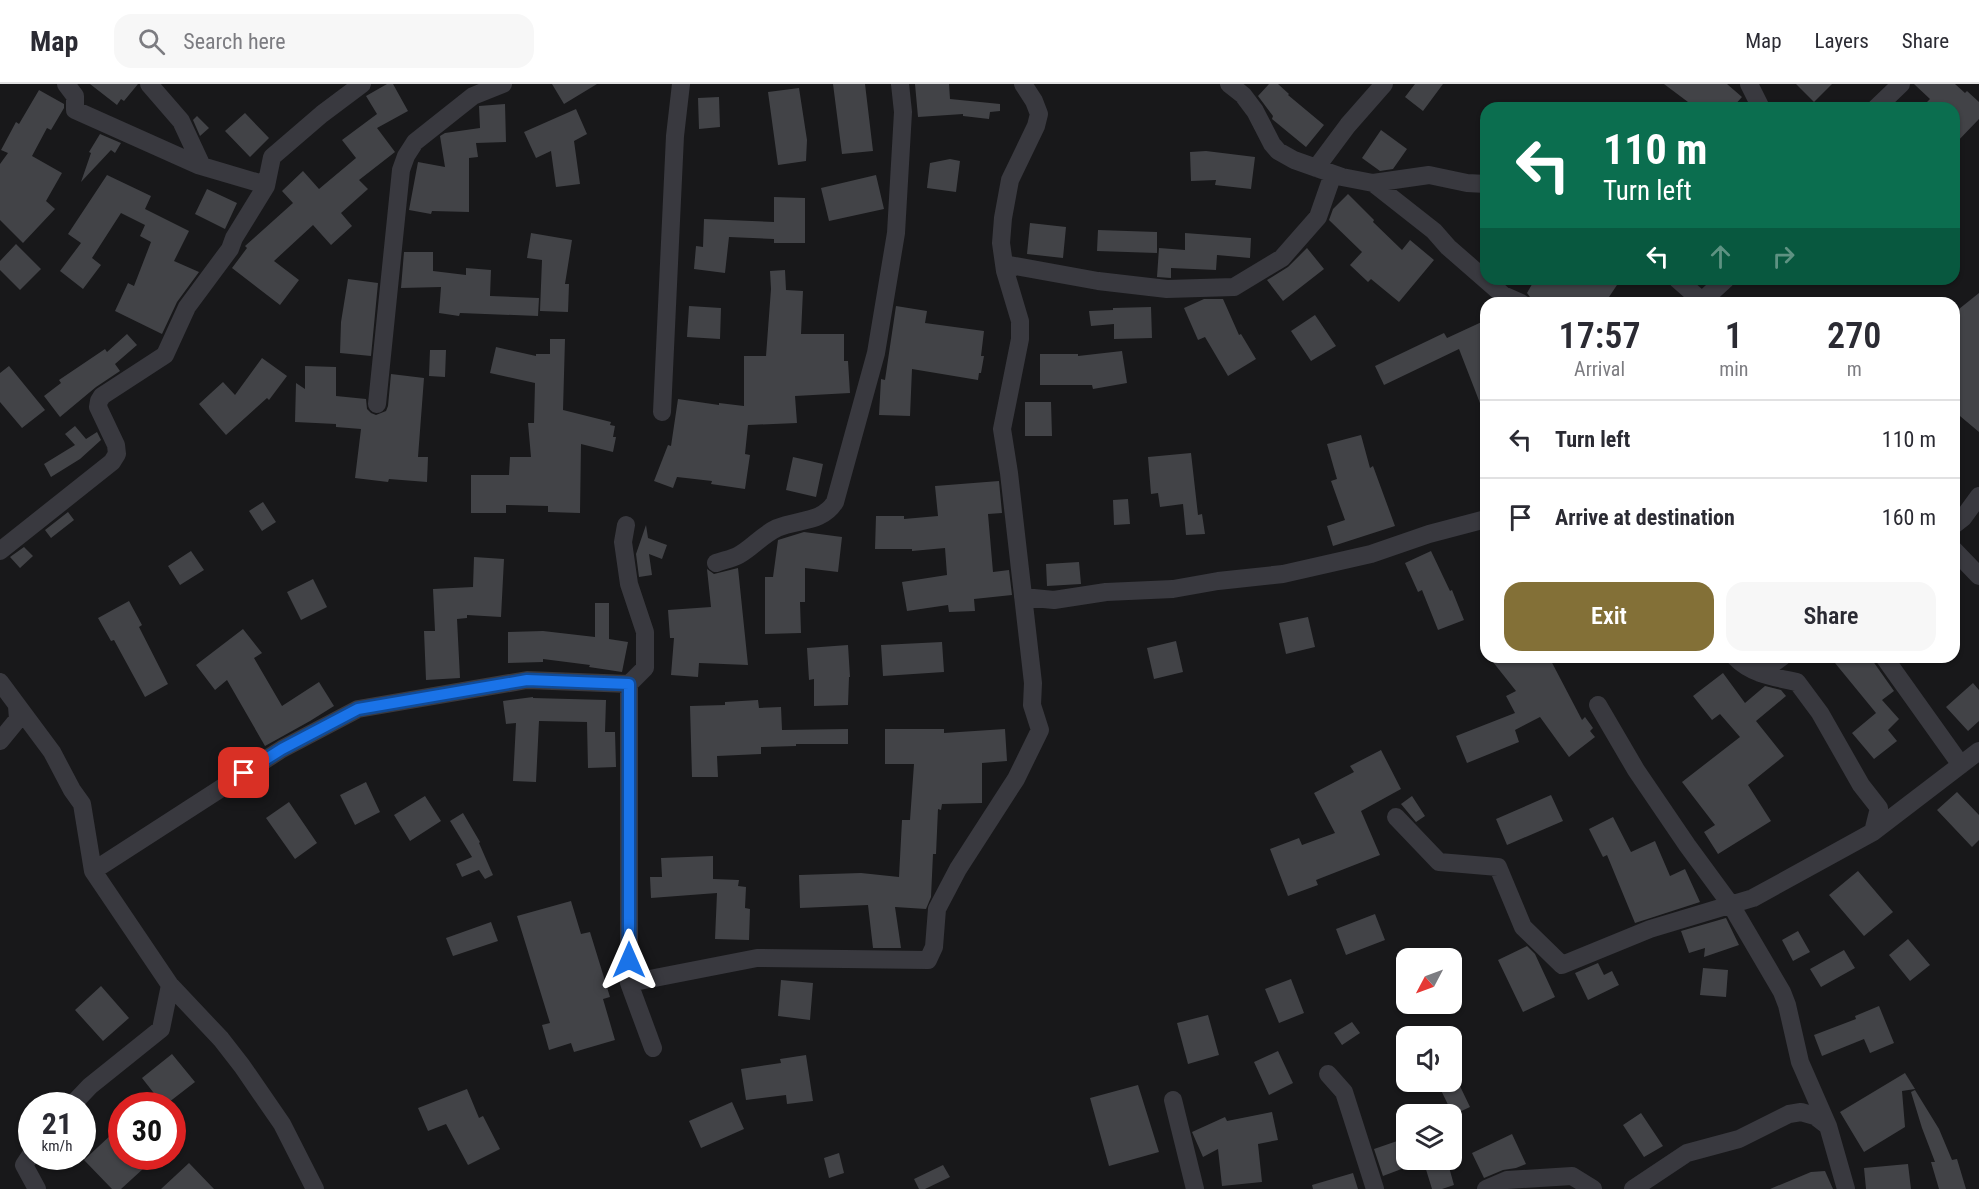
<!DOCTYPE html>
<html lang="en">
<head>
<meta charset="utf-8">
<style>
  :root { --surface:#fff; --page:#f7f7f7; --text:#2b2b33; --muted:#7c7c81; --line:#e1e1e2; --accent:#837037 }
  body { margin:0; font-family:"Roboto Condensed",sans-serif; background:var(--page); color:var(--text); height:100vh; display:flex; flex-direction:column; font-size:22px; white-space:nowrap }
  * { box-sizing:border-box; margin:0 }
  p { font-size:20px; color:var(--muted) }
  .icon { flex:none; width:33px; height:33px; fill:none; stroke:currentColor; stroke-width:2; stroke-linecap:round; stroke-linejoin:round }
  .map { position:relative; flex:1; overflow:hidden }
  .drawer { position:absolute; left:1480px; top:213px; width:480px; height:366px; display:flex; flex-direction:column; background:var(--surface); border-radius:18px; box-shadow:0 2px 4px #0004 }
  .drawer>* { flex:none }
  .guide { position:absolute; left:1480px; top:18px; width:480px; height:183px; border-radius:18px; box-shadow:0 2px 4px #0004; background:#0b6e4f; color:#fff; overflow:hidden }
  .needle { width:39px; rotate:229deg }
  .fabs { position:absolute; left:1396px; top:864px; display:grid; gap:12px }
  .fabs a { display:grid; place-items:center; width:66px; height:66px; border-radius:12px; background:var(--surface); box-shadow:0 2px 4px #0004; font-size:30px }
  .speed { position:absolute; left:18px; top:1008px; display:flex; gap:12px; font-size:30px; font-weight:700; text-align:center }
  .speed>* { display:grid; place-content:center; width:78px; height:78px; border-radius:50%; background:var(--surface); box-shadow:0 2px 4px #0004; line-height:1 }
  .speed small { font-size:15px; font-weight:400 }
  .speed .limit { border:9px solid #d22; background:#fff; color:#111 }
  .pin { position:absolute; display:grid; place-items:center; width:51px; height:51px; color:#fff; margin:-26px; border-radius:12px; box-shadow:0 3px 9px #0006 }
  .me { position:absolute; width:66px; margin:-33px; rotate:0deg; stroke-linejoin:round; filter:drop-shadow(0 0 4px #0008) }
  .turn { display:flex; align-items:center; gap:21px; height:126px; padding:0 24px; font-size:27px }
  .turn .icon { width:78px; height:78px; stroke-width:2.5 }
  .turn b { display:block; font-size:42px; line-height:51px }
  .lanes { display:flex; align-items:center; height:57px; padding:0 24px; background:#0003; justify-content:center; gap:30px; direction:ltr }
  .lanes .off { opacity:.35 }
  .eta { display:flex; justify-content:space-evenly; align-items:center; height:102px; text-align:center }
  .eta b { font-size:36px; font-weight:600; line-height:42px }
  .cta { display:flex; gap:12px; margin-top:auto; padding:12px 24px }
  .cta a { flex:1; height:69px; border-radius:18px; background:var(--accent); color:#fff; font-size:24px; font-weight:600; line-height:69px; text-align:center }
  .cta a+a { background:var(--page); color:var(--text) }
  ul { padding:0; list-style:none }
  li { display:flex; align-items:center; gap:18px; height:78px; padding:0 24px; border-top:2px solid var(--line) }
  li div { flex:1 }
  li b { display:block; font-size:22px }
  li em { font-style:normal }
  header { display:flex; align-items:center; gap:36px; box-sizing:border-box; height:84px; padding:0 30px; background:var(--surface); border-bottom:2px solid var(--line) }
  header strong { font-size:28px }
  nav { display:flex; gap:33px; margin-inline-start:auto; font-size:21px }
  .search { width:420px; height:54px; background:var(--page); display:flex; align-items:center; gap:15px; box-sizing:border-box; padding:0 21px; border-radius:18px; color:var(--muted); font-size:22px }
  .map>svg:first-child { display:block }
</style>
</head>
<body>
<header>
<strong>Map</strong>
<div class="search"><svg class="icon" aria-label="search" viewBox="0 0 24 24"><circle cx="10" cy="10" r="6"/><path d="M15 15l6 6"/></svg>Search here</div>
<nav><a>Map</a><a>Layers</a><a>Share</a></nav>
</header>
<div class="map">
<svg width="1979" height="1105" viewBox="0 0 1979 1105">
  <rect width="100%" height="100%" fill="#18181a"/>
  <path fill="#424347" d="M90 0H138L124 17 121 15 117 21Z
    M387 0H393L408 27 377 44 395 68 359 96 368 105 341 129 352 142 331 161 313 141 274 177 299 196 280 221 232 184 247 164 245 162 293 119 282 107 303 87 319 105 356 74 342 56 377 30 366 12Z
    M552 0H597L564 20Z
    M833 0H865L873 67 842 70Z
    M915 0H949L950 15 1000 20V27L990 28 989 35 963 32V30L918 33Z
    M1269 0H1278L1289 10 1288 11 1324 41 1306 63 1272 35 1273 32 1258 12Z
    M1415 0H1443L1423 27 1405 13Z
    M1664 0H1727L1742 13 1732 24H1696Z
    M1796 0H1832L1814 18Z
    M1914 0H1955L1965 9 1967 7 1979 18V35L1954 61V24H1921L1930 15Z
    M799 4 807 56 806 77 778 81 768 8Z
    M39 6 64 20V24L51 46 47 44 32 72 62 89 46 117 55 125 23 159 0 136V80L8 69 1 66 16 38 19 40Z
    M719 13 720 43 699 45 698 14Z
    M505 20 506 58 476 59 478 73 469 74V128L432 127 431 130 409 126 418 78 445 83 440 52 445 49 480 44 479 22Z
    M576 25 587 50 574 57 580 100 556 103 551 67 536 74 524 48Z
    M245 29 269 54 250 73 225 47Z
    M197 32 209 44 200 52 193 36Z
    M1381 46 1407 65 1393 85 1380 87 1362 74Z
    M100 50 121 59 115 69 111 66 81 98 91 69 89 68Z
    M1206 67 1255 73 1251 105 1215 101 1216 96 1191 97 1190 68Z
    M950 75 960 77 956 108 927 104 930 79Z
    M107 91 151 112 145 125 189 147 174 177 199 188 177 218 162 250 115 227 128 199 134 202 151 158 140 152 145 141 121 129 92 174 101 181 83 205 60 187 81 159 68 150Z
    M876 91 884 125 829 137 821 104Z
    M207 105 237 119 225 145 195 130Z
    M1348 110 1374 136 1373 138 1402 166 1410 156 1434 176 1399 218 1371 195 1368 198 1350 181 1362 168 1329 136 1333 125Z
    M774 113 805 114V159H774V155L729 153 725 189 694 185 696 162 703 163 704 135 774 138Z
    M1030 139 1066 143 1063 174 1027 170Z
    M1098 146 1157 148V169L1097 167Z
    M531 149 572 156 565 200H569L568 228 540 227 542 176 527 174Z
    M1185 149 1251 154 1250 174 1217 171 1216 186 1171 184V194L1157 193 1159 164 1185 166Z
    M16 160 41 185 20 206 0 186V177Z
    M1307 164 1324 185 1283 217 1267 196 1288 183Z
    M404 168H433V187L466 191V184L491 186 490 212 539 214 538 232 460 229 459 232 439 229 441 203 401 204Z
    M785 186 786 206 803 207 801 250H844V277H848L850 309 795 312 797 339 748 341 745 370 750 371 745 405 711 400 712 397 677 393 673 404 654 397 668 361 671 362 678 315 719 321V319L744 322V272H766L771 205 770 187Z
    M348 195 378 199 371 272 340 269 341 238Z
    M1535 195H1621L1605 219H1532L1530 213 1527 209Z
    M1979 209V348L1954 327V229Z
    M1204 215H1223L1239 251 1241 250 1256 275 1228 292 1205 253 1198 256 1184 224Z
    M689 222 721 224 720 255 687 253Z
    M896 222 927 227 925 239 984 247 981 272H984L981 289H979L978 296 912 285 910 332 879 331 881 295 885 296Z
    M1151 223 1152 254 1114 255V240L1091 242 1089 227 1113 226V224Z
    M1315 231 1336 262 1311 277 1291 247Z
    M1486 236V255L1480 259 1486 277V332H1485L1459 265 1384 301 1375 282 1444 249 1447 254Z
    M127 250 137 261 115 280 120 287 96 303 60 333 44 312 61 299 59 296 105 265 107 268Z
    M550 255H565L563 326 611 338 610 341 615 342 613 353H616L613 368 581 360 580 429 548 428V422L506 421V429H471V391H509L510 373H531L528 339H534L535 299 490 289 496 263 536 272V270H550Z
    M430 266H446L445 293 429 292Z
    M1122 267 1127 299 1093 305 1092 301H1040V270H1078V272Z
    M262 274 287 292 269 316 267 314 226 351 199 320 223 298 235 311Z
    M9 282 45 326 22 344 0 318V289Z
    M305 282 336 283V312L366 315 367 325 371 329 376 331 386 327 388 322 391 290 424 294 418 373H428L427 398 389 395 388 398 355 394 361 345 336 343V340L295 338 296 299 305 305Z
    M1025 318H1051L1052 352H1025Z
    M75 342 86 355 97 348 101 356 80 375 51 393 44 380 75 361 65 350Z
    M1361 351 1370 384 1373 382 1395 442 1333 462 1327 442 1345 436 1331 397 1337 395 1327 360Z
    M1191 369 1198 431 1202 430 1205 450 1186 451 1183 420 1160 423 1158 409 1151 410 1148 373Z
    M793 373 823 380 816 413 786 406Z
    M999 397 1002 429 988 430 993 488 1009 486 1012 511 974 515 975 527 949 528 948 521 907 527 902 498 947 491 945 464 912 467V465H875L876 432H904V435L938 432 935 402Z
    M1128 415 1130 440 1114 441 1113 416Z
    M263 418 276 438 262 447 249 427Z
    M68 428 74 436 51 454 45 446Z
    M646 441 648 454 667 461 662 475 649 470 652 491 639 493 636 470Z
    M804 448 842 453 838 488 805 484V518H800L801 549 765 550V493H773L778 456Z
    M24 463 33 472 20 484 10 473Z
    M191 467 204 486 180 501 168 482Z
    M1431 467 1450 507 1452 506 1464 536 1438 546 1422 506 1418 508 1405 479Z
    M474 473 504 475 501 533 467 531V534L457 535 460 594 426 596 424 547H435L433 505 473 503Z
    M1079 478 1081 500 1047 502 1046 480Z
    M738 484 748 581 699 579 698 593 671 591 674 554H670L668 526 711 523 707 485 714 490Z
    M313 495 327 523 301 536 287 508Z
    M129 517 142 541 139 543 168 600 145 613 114 556 111 557 98 534Z
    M595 519H609V555L628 558 622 588 589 583 590 581 543 575V578L508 579V548L543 547 595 553Z
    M1308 533 1315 563 1286 570 1279 539Z
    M243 545 262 569 254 574 282 622 319 598 334 622 310 637 265 662 227 596 215 606 196 581Z
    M1176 557 1183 588 1154 595 1147 564Z
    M942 558 944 588 883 592 881 561Z
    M848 561 850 593H849L848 621 814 622V595L809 596 807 564Z
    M1489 573H1549L1582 636 1585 633 1593 644 1590 647 1595 653 1569 673 1540 633 1515 646 1519 658 1467 679 1456 652 1515 629 1506 612 1516 607Z
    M1843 573H1870L1894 607 1882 616 1899 635 1888 646 1897 657 1874 675 1852 649 1876 629 1835 579Z
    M1723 589 1745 619 1765 602 1781 606 1786 612 1756 637 1784 672 1748 701 1771 737 1718 770 1704 748 1715 741 1682 698 1740 653 1720 630 1712 636 1693 612Z
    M1973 599 1979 606V637L1968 647 1946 623Z
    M533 613V614L606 616 605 648H615L616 683 588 684 587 638 539 637 536 698 513 697 516 639 506 640 503 617Z
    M758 616 759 624 781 623 782 646 848 645V660H796V662L761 663V670L717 672 718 693H692L690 622 725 621V618Z
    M885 645H944V649L1005 645 1007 677 982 679V719L942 720 941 726 938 725 936 770H933L931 813 926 825 895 823 901 864H873L868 821 800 824 799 791 861 789 899 793 902 736H910L914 680H885Z
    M1381 666 1401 705 1361 727 1380 771 1316 796 1318 801 1288 812 1270 765 1299 754 1302 761 1335 749 1314 709 1354 688 1350 682Z
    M366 698 380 728 355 741 340 711Z
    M1957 708 1979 731V756L1972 763 1937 726Z
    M1551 711 1563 737 1507 761 1496 735Z
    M425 712 441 737 410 757 394 731Z
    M1412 712 1425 732 1416 738 1401 720Z
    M289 718 317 759 295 775 266 734Z
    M463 729 480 758 479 759 493 791 485 795 479 786 462 793 456 780 472 773 450 737Z
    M1613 733 1631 768 1655 757 1670 792 1685 785 1700 818 1635 839 1607 771 1603 773 1589 745Z
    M713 772V795L739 796 738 802 746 803 745 824 750 825 749 856 715 855 717 809 651 814 650 793H662L661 774Z
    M1858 787 1893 828 1864 852 1829 811Z
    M571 817 581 850 590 848 610 913 603 915 615 956 574 968 571 959 549 966 542 941 550 939 517 832Z
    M1375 830 1385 856 1346 871 1336 845Z
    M1726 834 1739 861 1704 873 1705 864 1689 869 1681 847Z
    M491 838 498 857 453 872 446 854Z
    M1798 847 1810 868 1793 877 1782 856Z
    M1908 855 1930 881 1910 897 1889 871Z
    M1527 862 1535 870 1555 913 1523 928 1498 876Z
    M1844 866 1855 884 1821 903 1810 885Z
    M1598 879 1604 891 1612 887 1619 901 1588 916 1575 889Z
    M1703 884 1728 886 1726 913 1700 911Z
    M1291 895 1304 929 1279 939 1265 905Z
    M781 896 813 899 810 936 778 932Z
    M101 902 129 934 103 957 75 926Z
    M1879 922 1894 959 1870 969 1864 955 1822 972 1814 951 1856 935 1855 932Z
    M1208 931 1219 971 1188 980 1177 939Z
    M1352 938 1360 949 1342 961 1334 949Z
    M1278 967 1293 999 1269 1011 1254 978Z
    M172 970 195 998 164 1022 142 994Z
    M806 971 813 1017 787 1020 786 1011 746 1016 741 985 781 979 780 975Z
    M1905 989 1915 1005 1902 1007 1905 1043 1864 1068 1840 1028Z
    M1437 998H1458L1470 1023 1453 1031Z
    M1138 1001 1159 1068 1109 1082 1090 1014Z
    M467 1005 479 1034 483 1032 500 1065 468 1081 446 1040 428 1047 418 1024Z
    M1915 1006 1939 1045 1952 1076 1957 1075 1966 1105H1939L1931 1078H1935L1922 1044 1911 1008Z
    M732 1018 744 1045 701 1064 689 1037Z
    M1272 1028 1278 1056 1258 1060 1262 1098 1222 1102 1218 1065 1203 1073 1192 1048 1225 1033 1227 1037Z
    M1641 1029 1663 1062 1644 1073 1623 1041Z
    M112 1050 122 1060V1072H133L144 1084 121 1105H112L84 1076Z
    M1512 1050 1526 1080 1516 1084 1503 1086 1484 1094 1472 1069Z
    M1403 1055 1407 1066V1076H1410L1412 1081 1383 1092 1374 1065Z
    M839 1069 844 1089 829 1094 824 1074Z
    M1435 1076H1447L1454 1101 1442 1105H1432L1424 1079Z
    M189 1079 214 1105H161Z
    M1908 1080 1911 1105H1866L1864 1084Z
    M943 1081 950 1093 925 1105H919L914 1095Z
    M1825 1087 1833 1105H1770L1811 1088Z
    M1353 1089 1358 1105H1313L1312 1101Z"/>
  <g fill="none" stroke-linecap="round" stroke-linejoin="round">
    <path stroke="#39393f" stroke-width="18" d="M66 0 75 12V26L198 81 266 101
      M149 0 181 37 202 82
      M1229 0 1243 11 1255 27 1272 60 1278 67 1294 76 1342 93 1373 99 1429 91 1467 99 1486 100
      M1749 0 1761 24
      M1876 24 1901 0
      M1316 84 1348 41 1384 0
      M1373 99 1434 147 1448 163 1503 211 1521 219
      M1004 180 1098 197 1167 205 1234 203 1282 174 1318 133 1333 90
      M1677 195 1702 217 1726 195
      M377 320 401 86 406 72 415 58 473 12 503 0
      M662 328 675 52 681 0
      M626 441 623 458 629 500 645 548V584L629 600V899L653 964
      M1954 441 1963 434 1979 412
      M1954 466 1979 492
      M0 467 112 378 117 370 116 361 98 323 99 317 102 312 165 271 187 223 230 165 234 154 266 102 272 73 322 30 362 0
      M716 479C724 476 732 475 739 471 753 463 762 451 777 444 798 435 822 439 835 418L876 269 896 149 903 28 900 0
      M1023 513 1054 516 1106 508 1173 505 1218 497 1283 490 1371 470 1429 450 1486 435
      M1735 573C1751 590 1774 593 1797 598L1820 629 1861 701 1879 724 1873 748
      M1884 573 1961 681
      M1760 589 1782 573
      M0 598 52 668 72 706 82 720 93 787 170 901 221 955 242 982 282 1040 315 1105
      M1598 621 1636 686 1687 761 1731 821 1782 908 1787 921 1800 978 1828 1042 1846 1105
      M0 657 18 635 17 622
      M1396 733 1439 778 1498 783 1523 843 1562 881 1650 845 1753 814 1873 748 1979 667
      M93 787 282 665 358 625 527 596 629 600
      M629 899 757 874 928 876 934 863 937 825 958 785 1016 695 1040 646 1032 621 1033 599 1009 389 1002 345 1020 255V237L1005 187 1001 159 1003 134 1010 96 1036 42 1039 30 1034 17 1023 0
      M1328 990 1344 1008 1375 1105
      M1173 1016 1195 1105
      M71 1022 90 1002 161 945 170 901
      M32 1069 24 1081 37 1105
      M1486 1105 1507 1096 1572 1092 1593 1105
      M1633 1105 1687 1069 1739 1055 1789 1030 1801 1028 1815 1032 1828 1042"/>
  </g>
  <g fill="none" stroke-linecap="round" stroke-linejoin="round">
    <defs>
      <path id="route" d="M244 689 282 665 358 625 527 596 629 600V876"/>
    </defs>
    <use href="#route" stroke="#114b97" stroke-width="15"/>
    <use href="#route" stroke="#1a73e8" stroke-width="10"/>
  </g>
</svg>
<div class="fabs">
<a><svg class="needle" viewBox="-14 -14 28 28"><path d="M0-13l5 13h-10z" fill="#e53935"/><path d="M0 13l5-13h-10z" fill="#7c7c81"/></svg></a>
<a><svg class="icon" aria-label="sound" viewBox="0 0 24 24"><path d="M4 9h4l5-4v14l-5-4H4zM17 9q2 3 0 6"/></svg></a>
<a><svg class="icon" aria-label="layers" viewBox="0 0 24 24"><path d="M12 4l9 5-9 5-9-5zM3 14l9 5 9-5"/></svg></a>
</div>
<div class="speed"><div>21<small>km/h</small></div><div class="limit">30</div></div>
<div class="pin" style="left:244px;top:689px;background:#d93025"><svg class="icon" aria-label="arrive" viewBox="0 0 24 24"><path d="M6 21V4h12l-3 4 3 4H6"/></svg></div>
<svg class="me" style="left:629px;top:876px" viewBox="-20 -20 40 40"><path d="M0-17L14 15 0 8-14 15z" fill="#1a73e8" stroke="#fff" stroke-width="4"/></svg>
<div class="guide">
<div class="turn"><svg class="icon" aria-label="left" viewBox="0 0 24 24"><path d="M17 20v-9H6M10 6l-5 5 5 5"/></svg><div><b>110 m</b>Turn left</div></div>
<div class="lanes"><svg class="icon" aria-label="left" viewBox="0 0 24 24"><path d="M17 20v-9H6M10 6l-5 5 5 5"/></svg><svg class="icon off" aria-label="ahead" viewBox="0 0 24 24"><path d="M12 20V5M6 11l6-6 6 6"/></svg><svg class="icon off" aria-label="right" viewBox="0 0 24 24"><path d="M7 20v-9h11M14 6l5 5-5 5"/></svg></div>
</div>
<section class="drawer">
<div class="eta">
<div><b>17:57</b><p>Arrival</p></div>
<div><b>1</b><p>min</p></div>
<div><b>270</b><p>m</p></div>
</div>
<ul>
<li><svg class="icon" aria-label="left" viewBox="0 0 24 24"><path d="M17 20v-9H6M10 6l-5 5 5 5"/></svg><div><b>Turn left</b></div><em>110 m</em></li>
<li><svg class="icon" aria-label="arrive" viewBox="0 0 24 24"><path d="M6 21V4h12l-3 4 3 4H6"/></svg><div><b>Arrive at destination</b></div><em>160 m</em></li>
</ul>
<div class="cta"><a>Exit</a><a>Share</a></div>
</section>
</div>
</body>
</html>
